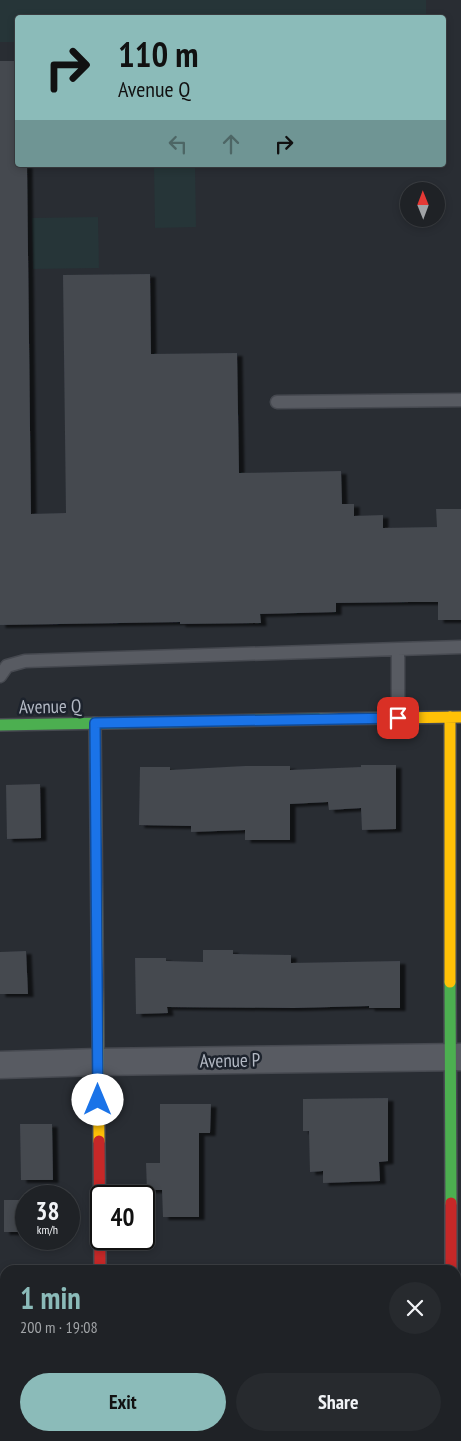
<!DOCTYPE html>
<html lang="en">
<head>
<meta charset="utf-8">
<style>
  :root { --surface:#1f2226; --page:#272a2e; --text:#f1f3f6; --muted:#a1a4a7; --line:#3c3f43; --accent:#8bbbb9 }
  body { margin:0; font-family:"PT Sans Narrow",sans-serif; background:var(--page); color:var(--text); height:100vh; display:flex; flex-direction:column; font-size:19px; white-space:nowrap }
  * { box-sizing:border-box; margin:0 }
  p { font-size:16px; color:var(--muted) }
  .icon { flex:none; width:28px; height:28px; fill:none; stroke:currentColor; stroke-width:2; stroke-linecap:round; stroke-linejoin:round }
  .map { position:relative; flex:1; overflow:hidden }
  .sheet { position:absolute; left:0px; top:1265px; width:461px; height:176px; display:flex; flex-direction:column; background:var(--surface); border-radius:15px 15px 0 0; box-shadow:0 2px 8px #0003,0 0 0 1px var(--line) }
  .sheet>* { flex:none }
  .hud { position:absolute; left:15px; top:15px; width:431px; height:152px; border-radius:5px; box-shadow:0 2px 8px #0003,0 0 0 1px var(--line); background:#8bbbb9; color:#111; overflow:hidden }
  .needle { width:32px; rotate:359deg }
  .tools { position:absolute; left:400px; top:182px; display:grid; gap:10px }
  .tools a { display:grid; place-items:center; width:45px; height:45px; border-radius:50%; background:var(--surface); box-shadow:0 2px 8px #0003,0 0 0 1px var(--line); font-size:25px }
  .speed { position:absolute; left:15px; top:1185px; display:flex; gap:10px; font-size:25px; font-weight:700; text-align:center }
  .speed>* { display:grid; place-content:center; width:65px; height:65px; border-radius:50%; background:var(--surface); box-shadow:0 2px 8px #0003,0 0 0 1px var(--line); line-height:1 }
  .speed small { font-size:12px; font-weight:400 }
  .speed .limit { border:2px solid #111; border-radius:8px; background:#fff; color:#111 }
  .pin { position:absolute; display:grid; place-items:center; width:42px; height:42px; color:#fff; margin:-21px; border-radius:10px; box-shadow:0 2px 8px #0006 }
  .me { position:absolute; width:55px; margin:-28px; rotate:0deg; stroke-linejoin:round; filter:drop-shadow(0 0 4px #0008) }
  .turn { display:flex; align-items:center; gap:18px; height:105px; padding:0 20px; font-size:22px }
  .turn .icon { width:65px; height:65px; stroke-width:2.5 }
  .turn b { display:block; font-size:35px; line-height:42px }
  .lanes { display:flex; align-items:center; height:48px; padding:0 20px; background:#0003; justify-content:center; gap:25px; direction:ltr }
  .lanes .off { opacity:.35 }
  .round { display:grid; place-items:center; flex:none; width:52px; height:52px; border-radius:26px; background:var(--page) }
  .head { display:flex; align-items:center; justify-content:space-between; height:85px; padding:0 20px }
  h1 { font-size:30px; font-weight:600; line-height:38px; color:var(--accent) }
  .primary-button { display:flex; gap:10px; margin-top:auto; padding:10px 20px }
  .primary-button a { flex:1; height:58px; border-radius:30px; background:var(--accent); color:#111; font-size:20px; font-weight:600; line-height:58px; text-align:center }
  .primary-button a+a { background:var(--page); color:var(--text) }
  .map>svg:first-child { display:block }
</style>
</head>
<body>
<div class="map">
<svg width="461" height="1441" viewBox="0 0 461 1441">
  <defs>
    <filter id="shadow"><feDropShadow dx="5.5" dy="3" stdDeviation="1" flood-color="#0009"/></filter>
  </defs>
  <rect width="100%" height="100%" fill="#292d33"/>
  <path fill="#263538" d="M0 0H426V17L18 18 17 42H0Z
    M154 165H195L196 227 155 228Z
    M98 217 99 268 33 269 32 218Z"/>
  <path fill="#44484f" filter="url(#shadow)" d="M0 61H18V165H27L31 514 66 513 63 275 150 274 151 354 237 353 239 473 341 471 342 504H354V516L383 515V528L437 527 436 509H461V620H438V602H411L336 603V612L260 614 261 623 180 624V622L0 625Z
    M361 765H396V829L362 830 361 808 329 810 328 802 290 804V840H245V830L191 832V826L139 825 140 767H170V770L245 766H290V770L361 767Z
    M40 784 41 838 7 839 6 785Z
    M203 950H233V954L291 955V963L400 961V1008H369V1006L294 1008 167 1007 168 1013 136 1014 135 958H166V961L203 962Z
    M26 951 28 994H0V952Z
    M388 1098V1161L379 1162 380 1181 323 1183V1171L310 1172 309 1131H303V1099Z
    M160 1104H211L210 1133H199V1217H163L162 1190H147L146 1163H160Z
    M20 1124H52L53 1180H21Z
    M4 1200H26V1232H4Z"/>
  <g fill="none" stroke-linecap="round" stroke-linejoin="round">
    <defs>
      <path id="lane" d="M277 402 461 400
        M398 649 461 647
        M0 676 7 666 25 661 398 649V718"/>
      <path id="street" d="M0 1065 98 1062 461 1057
        M456 1408H461
        M0 1416H5
        M452 1436V1441
        M101 1441V1436"/>
      <path id="fast" d="M0 725 321 719
        M450 982 451 1203"/>
      <path id="slow" d="M450 717V982
        M321 719 461 717
        M95 723 99 1141"/>
      <path id="jam" d="M99 1141 100 1270
        M451 1203V1270"/>
    </defs>
    <use href="#lane" stroke="#464950" stroke-width="15"/>
    <use href="#street" stroke="#464950" stroke-width="29"/>
    <use href="#fast" stroke="#464950" stroke-width="14"/>
    <use href="#slow" stroke="#464950" stroke-width="14"/>
    <use href="#jam" stroke="#464950" stroke-width="14"/>
    <use href="#lane" stroke="#585b62" stroke-width="12"/>
    <use href="#street" stroke="#585b62" stroke-width="26"/>
    <use href="#fast" stroke="#4caf50" stroke-width="11"/>
    <use href="#slow" stroke="#ffc107" stroke-width="11"/>
    <use href="#jam" stroke="#c62828" stroke-width="11"/>
  </g>
  <g fill="none" stroke-linecap="round" stroke-linejoin="round">
    <defs>
      <path id="route" d="M98 1100 95 723 398 718"/>
    </defs>
    <use href="#route" stroke="#114b97" stroke-width="12"/>
    <use href="#route" stroke="#1a73e8" stroke-width="9"/>
  </g>
  <g text-anchor="middle" dominant-baseline="central" stroke-width="5" stroke-linejoin="round" paint-order="stroke">
    <g font-size="19" fill="#b3b9c4" stroke="#1d232d">
      <text transform="translate(50 706) rotate(-1)">Avenue Q</text>
      <text transform="translate(230 1060) rotate(-1)">Avenue P</text>
    </g>
  </g>
</svg>
<div class="tools">
<a><svg class="needle" viewBox="-14 -14 28 28"><path d="M0-13l5 13h-10z" fill="#e53935"/><path d="M0 13l5-13h-10z" fill="#a1a4a7"/></svg></a>
</div>
<div class="speed"><div>38<small>km/h</small></div><div class="limit">40</div></div>
<div class="pin" style="left:398px;top:718px;background:#d93025"><svg class="icon" aria-label="arrive" viewBox="0 0 24 24"><path d="M6 21V4h12l-3 4 3 4H6"/></svg></div>
<svg class="me" style="left:98px;top:1100px" viewBox="-20 -20 40 40"><circle r="19" fill="#fff"/><path d="M0-13L10 11 0 6-10 11z" fill="#1a73e8"/></svg>
<div class="hud">
<div class="turn"><svg class="icon" aria-label="right" viewBox="0 0 24 24"><path d="M7 20v-9h11M14 6l5 5-5 5"/></svg><div><b>110 m</b>Avenue Q</div></div>
<div class="lanes"><svg class="icon off" aria-label="left" viewBox="0 0 24 24"><path d="M17 20v-9H6M10 6l-5 5 5 5"/></svg><svg class="icon off" aria-label="ahead" viewBox="0 0 24 24"><path d="M12 20V5M6 11l6-6 6 6"/></svg><svg class="icon" aria-label="right" viewBox="0 0 24 24"><path d="M7 20v-9h11M14 6l5 5-5 5"/></svg></div>
</div>
<section class="sheet">
<div class="head"><div><h1>1 min</h1><p>200 m · 19:08</p></div><a class="round"><svg class="icon" aria-label="close" viewBox="0 0 24 24"><path d="M6 6l12 12M18 6L6 18"/></svg></a></div>
<div class="primary-button"><a>Exit</a><a>Share</a></div>
</section>
</div>
</body>
</html>
